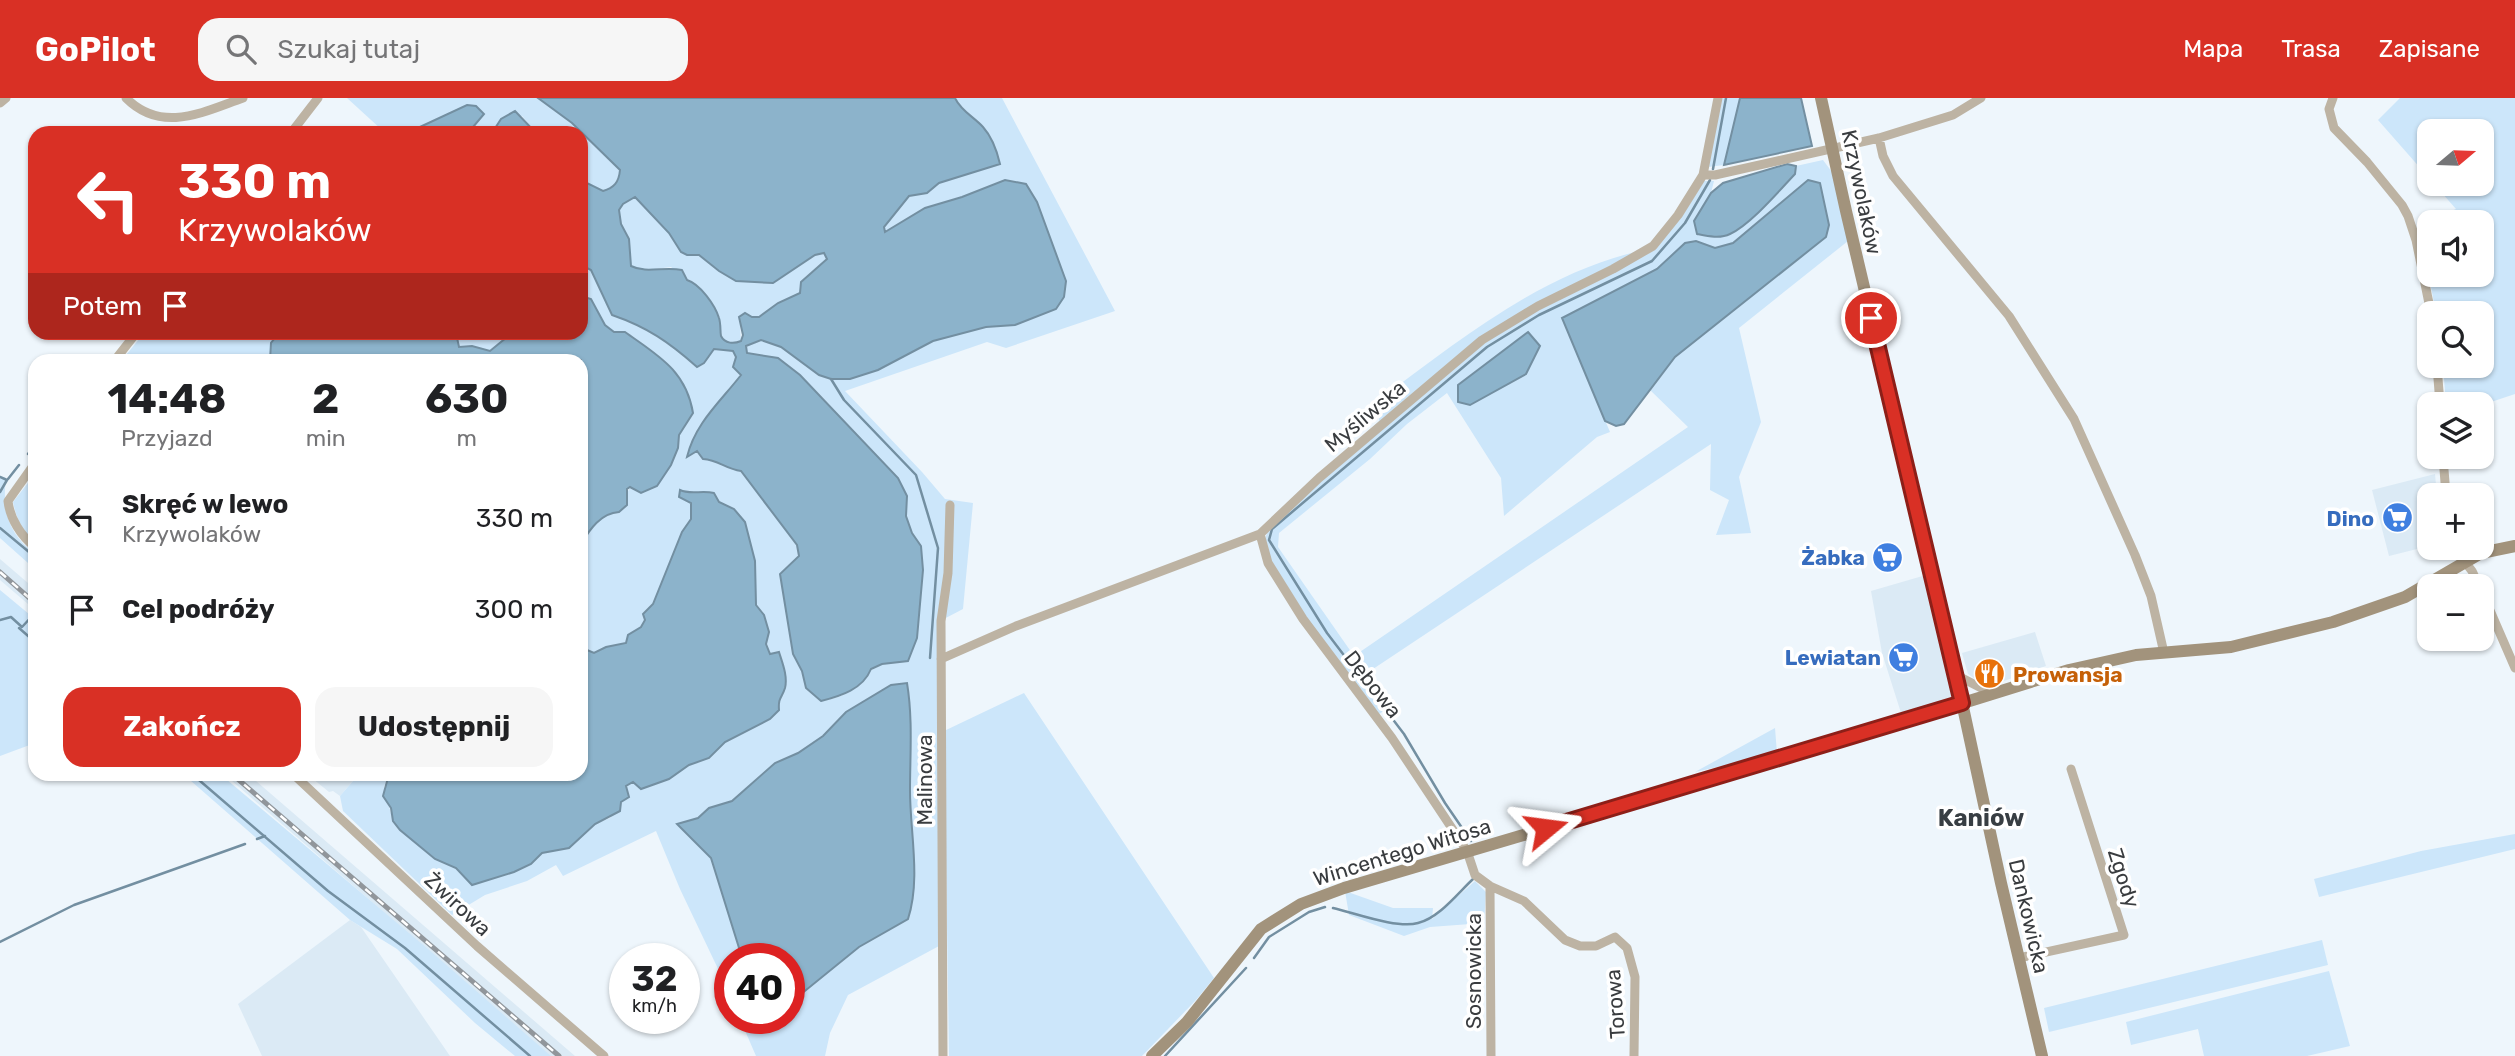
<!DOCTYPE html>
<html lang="pl">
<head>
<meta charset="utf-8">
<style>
  :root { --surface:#fff; --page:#f6f6f6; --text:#202124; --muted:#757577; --accent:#d93025 }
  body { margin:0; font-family:Rubik,sans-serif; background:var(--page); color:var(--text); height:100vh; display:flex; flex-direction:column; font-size:26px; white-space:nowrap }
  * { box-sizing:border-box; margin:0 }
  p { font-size:23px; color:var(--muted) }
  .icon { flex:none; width:38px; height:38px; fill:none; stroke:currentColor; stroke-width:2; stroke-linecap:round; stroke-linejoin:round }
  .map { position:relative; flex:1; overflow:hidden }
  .details { position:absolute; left:28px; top:256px; width:560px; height:427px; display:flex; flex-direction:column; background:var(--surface); border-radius:21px; box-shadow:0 2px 5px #0004 }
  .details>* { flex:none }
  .hud { position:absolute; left:28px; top:28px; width:560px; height:214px; border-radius:21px; box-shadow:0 2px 5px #0004; background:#d93025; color:#fff; overflow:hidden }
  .needle { width:46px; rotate:71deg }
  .tools { position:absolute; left:2417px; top:21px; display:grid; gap:14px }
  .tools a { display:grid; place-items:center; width:77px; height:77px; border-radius:14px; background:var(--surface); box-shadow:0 2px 5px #0004; font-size:35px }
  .speed { position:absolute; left:609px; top:845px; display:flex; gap:14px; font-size:35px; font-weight:700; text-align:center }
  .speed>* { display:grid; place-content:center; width:91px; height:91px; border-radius:50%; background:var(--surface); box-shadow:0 2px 5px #0004; line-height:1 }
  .speed small { font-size:18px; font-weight:400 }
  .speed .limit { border:10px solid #d22; background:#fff; color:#111 }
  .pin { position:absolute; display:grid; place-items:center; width:60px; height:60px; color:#fff; margin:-30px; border:4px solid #fff; border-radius:50%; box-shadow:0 2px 7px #0007 }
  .me { position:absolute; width:77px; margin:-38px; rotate:74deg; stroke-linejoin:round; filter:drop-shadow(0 0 5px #0008) }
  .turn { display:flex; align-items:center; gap:24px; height:147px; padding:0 35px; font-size:32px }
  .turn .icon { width:91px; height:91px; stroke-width:2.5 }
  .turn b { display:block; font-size:49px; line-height:60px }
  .then { display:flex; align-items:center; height:66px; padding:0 35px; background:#0003; gap:14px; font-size:26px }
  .eta { display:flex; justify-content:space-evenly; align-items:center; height:119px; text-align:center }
  .eta b { font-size:42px; font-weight:700; line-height:49px }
  .primary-button { display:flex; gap:14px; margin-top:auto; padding:14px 35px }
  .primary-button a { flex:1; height:80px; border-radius:21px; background:var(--accent); color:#fff; font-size:28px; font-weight:700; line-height:80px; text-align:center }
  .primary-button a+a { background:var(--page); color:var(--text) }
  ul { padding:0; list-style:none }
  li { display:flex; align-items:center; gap:21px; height:91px; padding:0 35px }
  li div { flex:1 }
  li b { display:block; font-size:26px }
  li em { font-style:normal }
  header { display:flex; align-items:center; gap:42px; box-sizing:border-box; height:98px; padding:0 35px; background:var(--accent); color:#fff }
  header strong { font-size:33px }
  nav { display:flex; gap:38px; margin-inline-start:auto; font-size:24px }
  .search { width:490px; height:63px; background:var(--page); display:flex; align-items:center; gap:18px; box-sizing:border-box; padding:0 24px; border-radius:21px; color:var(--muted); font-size:26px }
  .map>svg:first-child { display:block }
</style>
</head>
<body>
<header>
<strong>GoPilot</strong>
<div class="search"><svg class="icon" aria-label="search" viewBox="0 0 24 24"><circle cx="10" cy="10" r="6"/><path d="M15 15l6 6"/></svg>Szukaj tutaj</div>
<nav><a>Mapa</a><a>Trasa</a><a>Zapisane</a></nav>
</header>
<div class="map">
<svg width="2515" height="958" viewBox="0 0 2515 958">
  <rect width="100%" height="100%" fill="#eef6fc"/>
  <path fill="#dbeaf5" d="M2435 376 2437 397H2429V448L2389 458 2372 392Z
    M0 461 35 491V512L0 482Z
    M1926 477 1954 599 1902 618 1882 555 1871 493Z
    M2035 534 2046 568 1990 588 1982 586 1968 576 1962 555Z
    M224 676H248L575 958H550Z
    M307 676H359L340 698 333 693 329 694Z
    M350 822 361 829 450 958H262L238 906Z"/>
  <path fill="#cce6fa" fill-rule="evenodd" d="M347 0H538L572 25 620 72C619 84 614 90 603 94L581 82V35H536L522 18 492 35H468L484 16 467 7 407 35H374L382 32Z
    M955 0H1002L1115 213 1006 250 987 244 845 293 922 374 945 401 973 405 963 511 940 523 939 848 848 897 830 935 825 958H756L740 921 789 920V900L795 901 859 849 908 820C921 781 910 734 910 693 910 657 913 621 906 586L846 614 823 638 798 655 775 665 732 703 709 710 683 732 711 760 740 853 746 861H730V896L680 791 656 733 563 778 556 767 527 783 485 797 452 817 343 713 340 698 359 676H389L384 689 393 723 400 732 435 761 456 770 472 787 514 774 531 766 541 755 569 750 595 726 610 720 621 704 629 699 626 688 633 684 669 681 689 667 709 660 725 644 770 621 784 591 785 581 779 554 770 556C762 537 770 524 756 508L755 463 734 411 719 404 714 395C702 392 690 397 680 392L691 405V421L682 434 653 506 643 515 645 522 641 529 628 537 627 545 606 549 594 555 587 553 581 557V446C590 431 601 415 619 414L630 389 657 388 671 366 678 350 679 337 692 314 605 227 591 201 581 198V167L591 171 612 217C645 228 670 245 696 269L704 265 714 251 733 253 736 260 733 269 741 276 688 358 697 353 703 361C719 362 725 371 741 373L797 447 799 458 780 476 793 556 802 573 806 590 822 603C829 601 837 600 843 597 865 587 864 566 894 565L917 540 923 472 921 448 912 435 906 418 907 398 826 303 800 277 778 260 747 255 746 248 761 242 781 249 819 277 918 252 933 243 986 229 1015 227 1066 183 1058 165 962 99 925 110 885 134 884 129 909 97 927 95 938 85 999 66 984 30 958 6Z
    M1721 0H1740V6L1724 67 1708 69Z
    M2400 0H2515V296L2482 307 2446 306 2443 268H2482V215H2436L2426 164 2417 128 2456 111 2434 86H2482V33H2429V80L2378 22ZM2429 124H2482V177H2429Z
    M1823 62 1832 74 1848 143 1739 230 1761 324 1739 379 1751 435 1716 437 1729 402 1710 392 1711 346 1367 575 1390 609 1379 616C1357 587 1262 471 1265 441 1266 437 1268 434 1269 430L1379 323 1380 301C1464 239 1549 169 1654 150L1703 83H1714L1711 95 1694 123 1795 76 1796 68ZM1807 83 1649 291 1688 329 1354 558 1278 449 1279 435 1370 361 1407 326 1447 295 1501 380 1504 418 1597 339 1610 334 1562 220 1657 171 1685 145 1696 143 1715 150 1733 145Z
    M635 98 669 135 681 154 687 157H699L719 173 736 183 773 185 815 157 824 155 827 161 809 176 800 195 778 205 759 219H752L740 227 741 243C736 245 731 246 726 243 718 237 723 229 719 222 711 205 686 181 671 169L640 173 631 168 629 141 621 126 619 112 623 106Z
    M144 235H279L271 245 270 262H122Z
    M456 235H512L490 253 472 248 459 249Z
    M35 376V444C22 434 16 419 13 404Z
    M0 378 6 380C2 413 8 435 35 456V465H28L0 440Z
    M0 492 35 521V645L0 658Z
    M1024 595 1214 880 1196 902 1142 958H949L944 633Z
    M1775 630 1777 656 1695 674Z
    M183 676H220L428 851 551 958H515L475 925 397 851 350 822Z
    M2515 736V751L2319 799 2314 781 2421 753Z
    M1475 783 1486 794 1484 825 1430 829 1404 838 1349 817 1345 793 1393 810H1433L1432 821Z
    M2322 842 2328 867 2049 934 2044 910Z
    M2329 873 2350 948 2307 958H2204L2198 931 2131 947 2126 924Z"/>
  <path fill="#8cb3cb" stroke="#738fa1" stroke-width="2" fill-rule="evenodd" d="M538 0H955C961 13 974 19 983 29 992 39 997 53 1000 66L939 85 927 95 909 98 884 129 885 134 925 110 962 99 1005 82 1026 86 1037 104 1066 183 1064 199 1056 211 1015 227 986 229 933 243 878 272 850 281H831L819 277 781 249 761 242 746 248 747 255 778 260 800 277 898 380 907 398 906 418 912 435 921 448 923 472 917 540 908 563 882 566 871 571C863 591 841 598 821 603L806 590 802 573 793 556 780 476 799 458 797 447 741 373C725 371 719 362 703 361L697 353 687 359C695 325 721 303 741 277L733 269 736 259 733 253 714 251 704 265 697 269C669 244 647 229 612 217L591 172 581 167V82L603 93C614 90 619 84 620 72L572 25ZM635 99 669 135 681 154 687 157H699L719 173 736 183 773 185 815 157 824 155 827 161 801 184 800 195 778 205 759 219H752L745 215 739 219 743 237 741 243C734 246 725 246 721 238 720 233 721 226 719 220 715 207 700 186 687 182L682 172C664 168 647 176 631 168L629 141 621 126 619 112 623 106Z
    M1740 0H1801L1812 48 1724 67Z
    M467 7 476 8 484 16 468 35H407Z
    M515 13 536 35H492L501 21Z
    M1787 66 1796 68 1795 76C1778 94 1751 126 1730 136 1720 141 1707 138 1697 136L1694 123 1711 95 1723 85Z
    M1808 82 1820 85 1829 127 1826 139 1675 259 1624 326 1616 328 1605 323 1562 220 1657 171 1685 145 1696 143 1715 150 1733 145Z
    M581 198 591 201 605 227 614 234H625C657 257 686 272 693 315L679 337 678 350 671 367 657 388 641 395 630 389 627 391V407L619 414C601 415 590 431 581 446V262H270L271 245 279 235H456L459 249 472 248 490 253 512 235 581 234Z
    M1528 234 1540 248 1526 276 1470 307 1458 304V287Z
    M680 392C690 397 702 392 714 395L719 404 734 411 745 424 755 463 756 507 764 517 769 534 766 546 770 556 779 554C782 564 788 578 785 590 782 600 778 599 779 612L770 621 725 644 709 660 689 667 669 681 641 691 633 684 626 688 629 699 621 704 620 713 595 726 569 750 542 755 531 766 514 774 472 787 456 770 435 761 400 732 393 723 391 710 383 698 389 676H581V557L587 552 594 555 606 549 626 545 628 537 641 529 645 522 643 516 653 506 682 434 691 421V405L679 399Z
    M907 585C913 621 910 657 910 693 910 734 921 781 908 821L859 849 795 901 789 900V861H746L740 853 711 760 677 726 698 720 709 710 732 703 775 665 798 655 823 638 846 614 891 587Z"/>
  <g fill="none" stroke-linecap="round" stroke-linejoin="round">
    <path stroke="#738fa1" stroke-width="2.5" d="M1713 71 1726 0
      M831 281 844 302 916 377 938 450 930 560
      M28 356 35 346
      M0 379 7 382 0 394
      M8 381 19 367
      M0 430 35 459
      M0 522 11 519 22 529 34 516
      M19 530 35 544
      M192 676 328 793 405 850 530 958
      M257 741 265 738
      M1471 743 1445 705 1404 636 1327 535 1269 442 1272 431 1487 249 1539 217 1652 163 1685 125 1710 82
      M1333 810C1355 815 1397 831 1418 825 1439 820 1458 795 1473 781
      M0 844 74 807 245 746
      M1254 860 1269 839 1309 814 1325 809
      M1165 958 1246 870"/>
    <path stroke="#bdb3a3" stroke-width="9" d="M126 0C162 36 203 14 243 0
      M2333 0 2329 11 2334 30 2367 64 2402 107 2408 118 2416 142 2431 215
      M0 5 6 0
      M291 35 318 0
      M1879 40 1883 58 1893 78 2009 218 2074 321 2135 457 2151 498 2164 555
      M1703 77H1715L1879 40 1953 17 1981 0
      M115 262 137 234
      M2437 268 2440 306
      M2443 359 2446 397
      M35 365 8 403C10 421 21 438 35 449
      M1260 436 1268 465 1303 521 1392 640 1467 753 1475 777 1490 788 1524 803 1565 842 1580 848H1596L1615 839 1627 850 1635 879 1634 958
      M2454 450 2472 473 2479 488
      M2482 494 2515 570
      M941 561 1016 528 1260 436 1319 380 1482 242 1538 208 1613 171 1653 148 1678 117 1703 77 1718 0
      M1956 577 1993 596
      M293 676 477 848 604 958
      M1490 788 1491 958
      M2019 860 2124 837 2071 671
      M943 958 941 523 948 475 950 407"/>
    <path stroke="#a2937c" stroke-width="12" d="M1821 0 1846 113 1961 600 2001 785 2042 958
      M1152 958 1187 924 1261 831 1301 806 1344 790 1812 652 2069 572 2136 557 2231 549 2333 524 2405 499 2481 455 2515 448"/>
    <defs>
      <path id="rail" d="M0 474 35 505
        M232 676 559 958"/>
    </defs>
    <use href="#rail" stroke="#91969b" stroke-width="5"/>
    <use href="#rail" stroke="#fff" stroke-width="2.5" stroke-dasharray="8" stroke-linecap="butt"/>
  </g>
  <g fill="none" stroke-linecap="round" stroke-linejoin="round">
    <defs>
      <path id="route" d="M1546 730 1962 605 1871 220"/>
    </defs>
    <use href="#route" stroke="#8d1f18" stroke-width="18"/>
    <use href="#route" stroke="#d93025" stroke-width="12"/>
  </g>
  <defs>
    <symbol id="supermarket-disc" viewBox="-11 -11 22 22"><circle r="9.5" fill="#3f7fe0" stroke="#fff"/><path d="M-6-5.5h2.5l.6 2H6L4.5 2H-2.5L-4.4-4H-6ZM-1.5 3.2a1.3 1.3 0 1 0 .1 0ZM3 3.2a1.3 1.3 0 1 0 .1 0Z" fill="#fff"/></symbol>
    <symbol id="restaurant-disc" viewBox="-11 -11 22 22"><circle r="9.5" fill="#e8710a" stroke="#fff"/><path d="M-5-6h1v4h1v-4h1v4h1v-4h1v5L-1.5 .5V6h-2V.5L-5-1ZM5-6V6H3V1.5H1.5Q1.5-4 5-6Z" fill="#fff"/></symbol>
  </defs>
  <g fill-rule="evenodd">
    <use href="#supermarket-disc" x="2380" y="402" width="35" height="35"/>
    <use href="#supermarket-disc" x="1870" y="442" width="35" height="35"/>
    <use href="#supermarket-disc" x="1886" y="542" width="35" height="35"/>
    <use href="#restaurant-disc" x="1972" y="558" width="35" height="35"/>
  </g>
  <g text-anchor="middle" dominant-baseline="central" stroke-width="7" stroke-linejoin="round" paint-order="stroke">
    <g font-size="21" fill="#393c3f" stroke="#fff">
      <text transform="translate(1862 94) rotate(78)">Krzywolaków</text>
      <text transform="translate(1365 318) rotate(-40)">Myśliwska</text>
      <text transform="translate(1373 586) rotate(52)">Dębowa</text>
      <text transform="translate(924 682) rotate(-90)">Malinowa</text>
      <text transform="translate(1402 754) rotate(-17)">Wincentego Witosa</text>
      <text transform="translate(2124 780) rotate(72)">Zgody</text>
      <text transform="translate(458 806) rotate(43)">Żwirowa</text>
      <text transform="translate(2029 818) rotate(77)">Dankowicka</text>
      <text transform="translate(1473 873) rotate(-90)">Sosnowicka</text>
      <text transform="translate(1615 906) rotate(-94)">Torowa</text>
    </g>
    <g font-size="21" font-weight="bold" fill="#366cbe" stroke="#fff" text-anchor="end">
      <text x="2374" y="420">Dino</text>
      <text x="1865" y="459">Żabka</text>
      <text x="1881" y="559">Lewiatan</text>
    </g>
    <g font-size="21" font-weight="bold" fill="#c56008" stroke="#fff" text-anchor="start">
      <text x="2013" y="576">Prowansja</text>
    </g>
    <g font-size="24" font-weight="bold" fill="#383e43" stroke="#fff">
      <text x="1981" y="720">Kaniów</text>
    </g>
  </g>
</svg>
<div class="tools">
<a><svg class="needle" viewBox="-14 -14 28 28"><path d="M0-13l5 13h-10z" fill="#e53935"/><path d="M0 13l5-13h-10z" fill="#757577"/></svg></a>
<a><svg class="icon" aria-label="sound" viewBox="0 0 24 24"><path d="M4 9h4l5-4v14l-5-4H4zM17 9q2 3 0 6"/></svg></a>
<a><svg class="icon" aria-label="search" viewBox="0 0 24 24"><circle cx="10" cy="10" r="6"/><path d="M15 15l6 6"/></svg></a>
<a><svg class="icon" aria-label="layers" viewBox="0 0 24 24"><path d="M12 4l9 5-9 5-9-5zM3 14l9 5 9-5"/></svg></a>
<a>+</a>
<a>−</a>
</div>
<div class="speed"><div>32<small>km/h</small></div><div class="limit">40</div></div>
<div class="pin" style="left:1871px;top:220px;background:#d93025"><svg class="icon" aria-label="arrive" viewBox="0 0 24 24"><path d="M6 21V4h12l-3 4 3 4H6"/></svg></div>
<svg class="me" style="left:1546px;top:730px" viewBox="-20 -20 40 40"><path d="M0-17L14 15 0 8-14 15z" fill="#d93025" stroke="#fff" stroke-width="4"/></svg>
<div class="hud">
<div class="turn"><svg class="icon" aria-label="left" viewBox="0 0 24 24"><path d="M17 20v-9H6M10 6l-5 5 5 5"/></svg><div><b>330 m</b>Krzywolaków</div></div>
<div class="then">Potem<svg class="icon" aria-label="arrive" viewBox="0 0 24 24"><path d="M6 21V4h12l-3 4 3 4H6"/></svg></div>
</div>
<section class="details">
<div class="eta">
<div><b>14:48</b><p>Przyjazd</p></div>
<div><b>2</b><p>min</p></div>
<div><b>630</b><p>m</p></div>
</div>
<ul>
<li><svg class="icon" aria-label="left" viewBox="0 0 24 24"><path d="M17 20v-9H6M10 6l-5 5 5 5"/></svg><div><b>Skręć w lewo</b><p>Krzywolaków</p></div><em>330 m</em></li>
<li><svg class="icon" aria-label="arrive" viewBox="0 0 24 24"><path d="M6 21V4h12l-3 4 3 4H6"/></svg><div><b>Cel podróży</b></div><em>300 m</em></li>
</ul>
<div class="primary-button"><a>Zakończ</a><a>Udostępnij</a></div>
</section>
</div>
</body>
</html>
